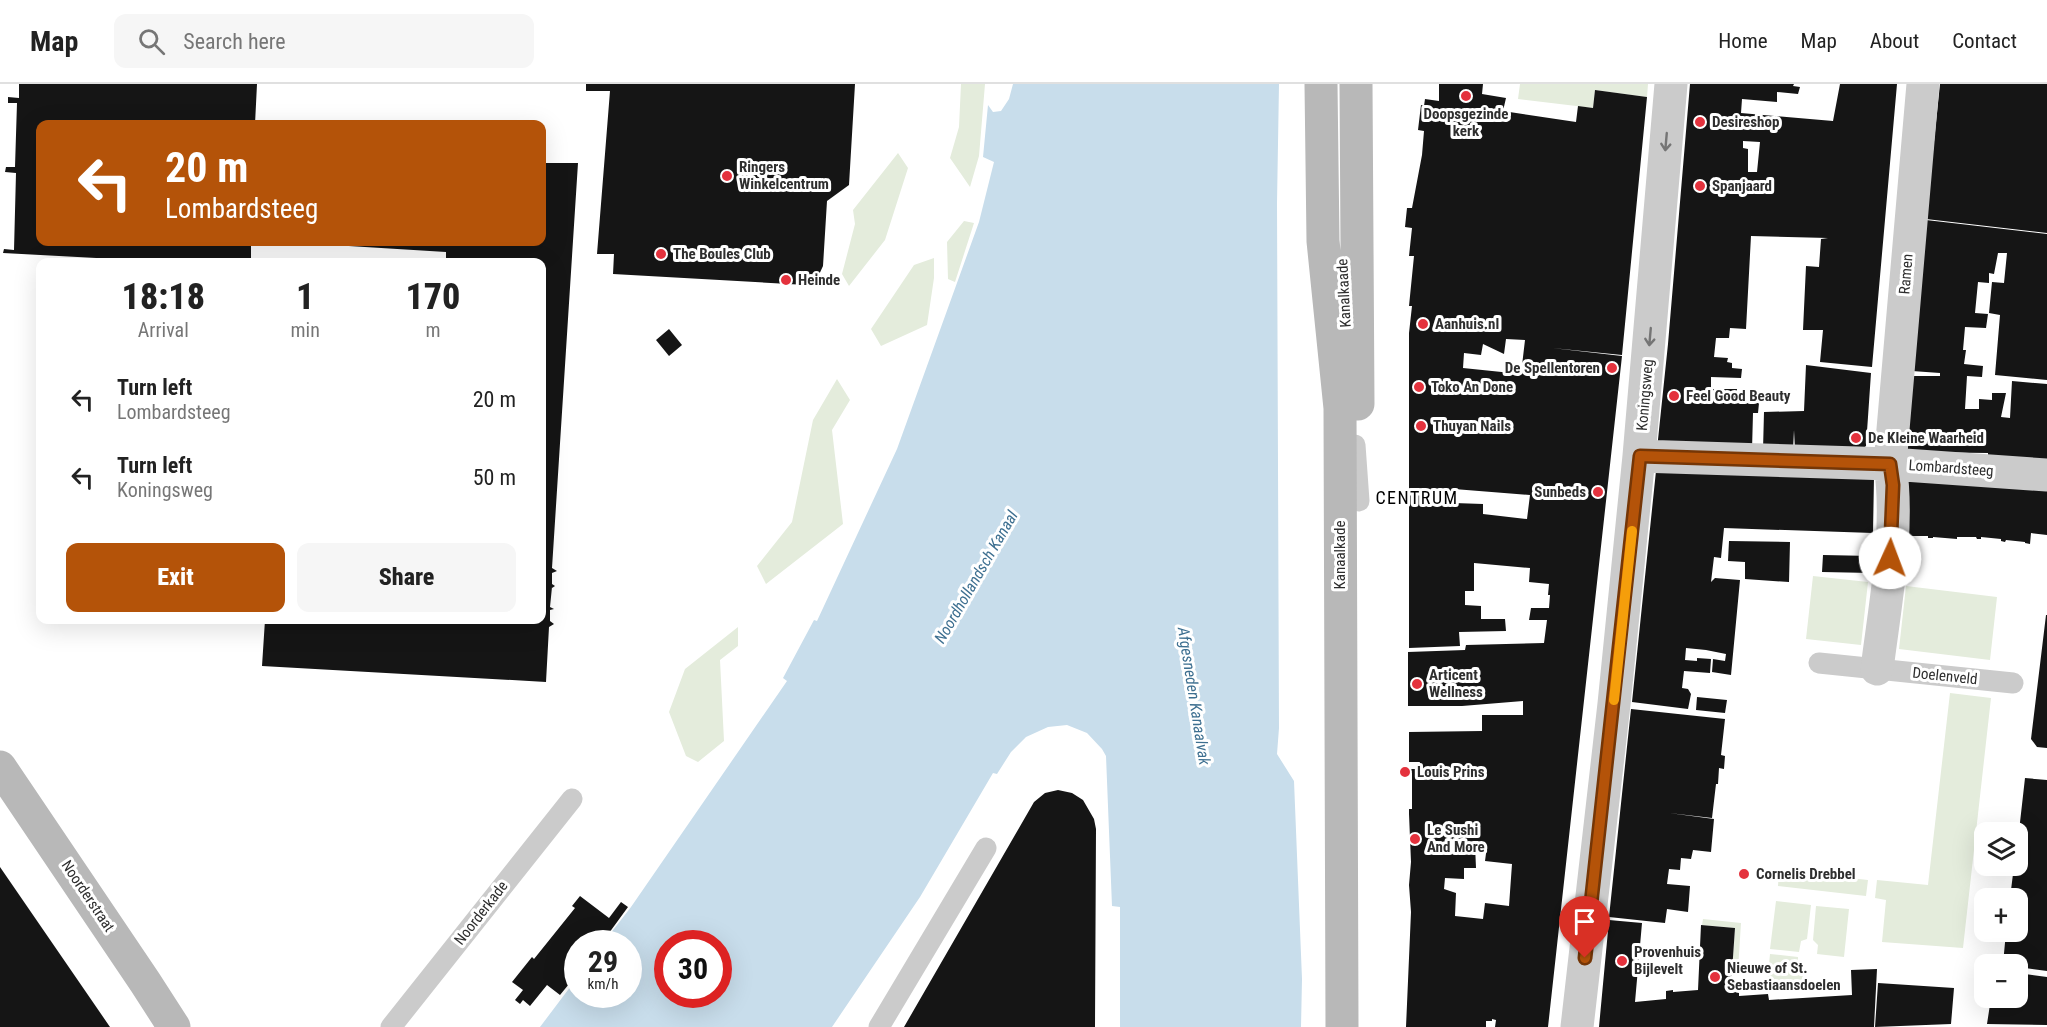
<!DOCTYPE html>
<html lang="en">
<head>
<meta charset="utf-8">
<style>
  :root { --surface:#fff; --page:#f6f6f6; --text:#222; --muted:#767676; --line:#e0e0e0; --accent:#b45309 }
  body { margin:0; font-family:"Roboto Condensed",sans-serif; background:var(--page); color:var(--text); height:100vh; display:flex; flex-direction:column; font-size:22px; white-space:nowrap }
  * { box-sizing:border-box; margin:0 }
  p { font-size:20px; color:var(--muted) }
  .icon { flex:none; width:33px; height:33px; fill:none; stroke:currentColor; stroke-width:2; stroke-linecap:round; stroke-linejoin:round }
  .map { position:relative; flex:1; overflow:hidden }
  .details { position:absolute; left:36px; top:174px; width:510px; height:366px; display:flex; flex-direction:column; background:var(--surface); border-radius:12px; box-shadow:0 6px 24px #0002 }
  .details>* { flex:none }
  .guide { position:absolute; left:36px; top:36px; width:510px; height:126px; border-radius:12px; box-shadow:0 6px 24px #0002; background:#b45309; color:#fff; overflow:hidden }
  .tools { position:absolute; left:1974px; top:738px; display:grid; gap:12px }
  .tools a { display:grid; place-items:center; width:54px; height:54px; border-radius:12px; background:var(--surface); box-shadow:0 6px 24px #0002; font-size:30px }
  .speed { position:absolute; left:564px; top:846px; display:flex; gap:12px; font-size:30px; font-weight:700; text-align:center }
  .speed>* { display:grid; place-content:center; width:78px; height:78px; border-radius:50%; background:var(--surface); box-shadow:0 6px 24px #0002; line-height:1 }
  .speed small { font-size:15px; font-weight:400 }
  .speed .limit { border:9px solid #d22; background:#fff; color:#111 }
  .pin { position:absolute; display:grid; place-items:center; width:51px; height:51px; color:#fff; margin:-62px -26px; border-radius:50% 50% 50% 0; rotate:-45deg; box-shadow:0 0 6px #0007 }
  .pin .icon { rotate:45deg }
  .me { position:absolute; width:66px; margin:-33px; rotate:2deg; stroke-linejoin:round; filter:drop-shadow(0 0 4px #0008) }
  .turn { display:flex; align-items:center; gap:21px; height:126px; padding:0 30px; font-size:27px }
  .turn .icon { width:78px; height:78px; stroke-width:2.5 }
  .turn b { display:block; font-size:42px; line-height:51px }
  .eta { display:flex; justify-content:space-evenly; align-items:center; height:102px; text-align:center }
  .eta b { font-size:36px; font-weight:800; line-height:42px }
  .cta { display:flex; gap:12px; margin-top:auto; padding:12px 30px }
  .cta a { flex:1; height:69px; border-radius:12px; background:var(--accent); color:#fff; font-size:24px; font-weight:800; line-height:69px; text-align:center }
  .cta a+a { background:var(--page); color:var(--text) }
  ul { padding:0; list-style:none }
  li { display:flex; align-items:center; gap:18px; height:78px; padding:0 30px }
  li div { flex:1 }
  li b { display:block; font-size:22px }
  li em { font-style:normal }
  header { display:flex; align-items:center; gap:36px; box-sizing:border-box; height:84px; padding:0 30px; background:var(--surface); border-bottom:2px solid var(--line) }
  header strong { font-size:28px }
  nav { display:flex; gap:33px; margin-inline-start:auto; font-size:21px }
  .search { width:420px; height:54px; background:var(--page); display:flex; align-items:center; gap:15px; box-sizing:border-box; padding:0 21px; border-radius:12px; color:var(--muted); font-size:22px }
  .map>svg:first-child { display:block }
</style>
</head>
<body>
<header>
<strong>Map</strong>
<div class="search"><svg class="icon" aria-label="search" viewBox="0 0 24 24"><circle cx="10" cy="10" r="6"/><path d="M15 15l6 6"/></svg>Search here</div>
<nav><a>Home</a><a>Map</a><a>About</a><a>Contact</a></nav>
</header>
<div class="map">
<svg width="2047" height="943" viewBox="0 0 2047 943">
  <rect width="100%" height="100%" fill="#fff"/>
  <path fill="#e4ecdc" d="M961 0H985L979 72 970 103 950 74 959 43Z
    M1520 0H1648L1647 13 1595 6 1593 24 1518 15Z
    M898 69 908 84 885 156 849 202 842 190 855 140 853 126Z
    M964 137 974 139 955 198 948 195 947 158Z
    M934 174V194L927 241 881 262 871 245 914 181Z
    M837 295 850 316 832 346 843 440 766 500 757 482 792 438 813 336Z
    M1813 492 1868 498 1861 561 1806 555Z
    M1906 502 1997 513 1990 576 1899 565Z
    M738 543V562L720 576 724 657 698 678 686 672 669 628 685 585Z
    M1950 609 1991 614 1963 864 1882 858 1886 816 1875 814 1877 796 1928 801Z
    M1779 786 1868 796 1866 812 1778 802Z
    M1776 817 1811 821 1807 855 1801 857 1799 868 1770 865Z
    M1816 822 1849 825 1844 873 1817 870 1818 861 1813 856Z
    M1703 835 1741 839 1738 886H1732L1735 844 1702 841Z
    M1770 870 1798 873V887L1803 890 1802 901 1767 902Z"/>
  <path fill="#c8ddeb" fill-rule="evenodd" d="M1013 0H1279L1277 119 1279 644 1277 670 1294 697 1302 895 1301 943H1120V823L1112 822 1106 672 1102 665 1087 649 1067 641 1048 643 1026 653 1011 668 997 690 993 689 920 813 832 943H540L577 894 578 910H628V860L603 859 631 823 787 597 783 594 814 536 817 537 897 365 979 138 994 78 983 73 988 21 993 28 1001 27 1009 15ZM668 860H718V910H668Z"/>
  <path fill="#151515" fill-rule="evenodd" d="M19 0H257L255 40H40V158H251V178H171L3 169 4 165 14 166 16 89 5 88 6 83H15L17 19H8V13L19 14Z
    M586 0H855L849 101 827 117 823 182 817 195 806 201 613 190 614 170H597L610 7H586Z
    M1439 0H1483L1482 10 1506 14 1503 27 1576 38 1578 22 1593 24 1595 6 1647 13 1622 271 1552 264 1622 272 1548 943H1495L1496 936 1492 935V937H1486V943H1406L1411 828 1409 801 1411 778 1409 730V725H1412V689H1409V685H1418L1420 678H1409V648L1482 647V631H1523V617L1462 622H1408V568L1465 566 1466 561 1544 559 1547 536H1529L1531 524H1549L1550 511H1548L1549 500 1529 498 1530 484 1474 479V507H1465V521L1481 522V535H1505L1506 547 1459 548 1460 562 1409 564V249L1412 222H1409L1414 172H1409L1412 144 1405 143 1407 124H1412L1422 71 1424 47 1418 46 1421 21 1424 22 1425 15 1439 17ZM1506 255 1525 256 1521 290 1463 284 1464 269 1481 271 1483 260 1504 270ZM1454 405 1530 411 1527 435 1483 430V420L1454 419ZM1475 761 1487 762 1485 777 1512 780 1509 822 1485 819 1483 835 1455 832 1456 809 1444 805 1445 794 1464 795V784H1476Z
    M1690 0H1794L1793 2 1800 3 1798 10 1777 8V18L1742 15 1741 29 1833 37 1840 0H1897L1872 283 1820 278 1823 246H1803L1806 182 1819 183 1821 155 1828 154 1751 152 1746 245 1730 244 1729 254H1716L1714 273 1728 274 1727 278 1732 279V284L1742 285 1741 294 1711 293V305H1737L1736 319H1759L1758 329H1753L1752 366 1657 365 1668 260ZM1743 57 1760 58 1757 88H1748V65L1743 64Z
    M1940 0H2047V149L1926 135Z
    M542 79H578L552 484 557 487 552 489V500L555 502 552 504V503L550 523 554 525 550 526V537L554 540 549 543 546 598 262 582 265 536H542V178H446V168L300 159V158H542Z
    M1926 136 2047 150V296L1995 291 2000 231 1989 229 1992 198 2004 199 2007 169H1998L1994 190 1989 189V199L1978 198 1975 229 1988 230 1986 244 1965 243 1963 266H1966L1964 280 1983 282 1982 293 1967 292 1965 325H1979V315L1992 316V309H2006L2001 333 2010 334 2012 297 2047 300V377L1988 371V369L1910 368 1905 361 1912 292H1940V289L1912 287Z
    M669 245 682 261 669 272 656 256Z
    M1806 281 1871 289 1866 362 1861 366H1795L1794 346 1793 366H1763L1764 328 1804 327Z
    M1656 387 1874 393 1873 449 1724 444 1721 474 1714 473 1711 498 1715 494 1740 496 1731 591 1712 588 1713 575 1725 577 1726 570 1706 566 1686 564 1685 576 1697 577V574L1711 575 1710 589 1684 587 1682 604 1688 605 1691 610 1688 625 1632 618Z
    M1904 392 2047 400V451L2031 449 2030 460 2025 459V458L2006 456 2005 458 2001 457V455L1981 453V455H1977L1976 453H1957V455L1933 453V454H1928V452H1908Z
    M1729 457 1790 458 1789 498 1745 495V478L1728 477Z
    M1823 471 1872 472V489L1822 488Z
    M2046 531H2047V664L2037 663 2031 655Z
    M1697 613 1727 616 1725 629 1696 626Z
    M1631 625 1725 635 1721 671 1725 672 1724 685 1719 684 1718 700H1716L1712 734 1669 729 1714 735 1711 768 1693 766 1691 775 1681 774 1680 786 1669 785 1667 800 1690 802 1688 828 1667 825 1665 839 1609 833Z
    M2025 694 2047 696V887L2018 883V880H2003L2006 848H2018V814H2010L2014 782H2018V756Z
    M1058 706 1072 709 1083 716 1094 735 1096 745 1095 943H904L1034 718 1045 709Z
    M0 783 110 943H0Z
    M580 812 609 834 621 818 628 823 601 860H578V889L560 911 547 901 530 922 523 916 520 920 515 916 523 906 512 898 532 873 534 875 575 824 572 822Z
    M1609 836 1642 839 1635 918 1666 915V907L1673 906V908L1698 906 1701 841 1735 844 1731 902H1739V912L1768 910 1769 916 1852 911 1851 886 1877 885 1874 943H1599Z
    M2018 889 2047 893V941L1987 940 1991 914H2018Z
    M1878 899 1954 904 1951 940 1875 943Z"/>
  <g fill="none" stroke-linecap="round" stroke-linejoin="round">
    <path stroke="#cbcbcb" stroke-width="21" d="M1355 361 1359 417
      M1819 579 2013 599
      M391 943 572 715
      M879 943 986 764"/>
    <path stroke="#cbcbcb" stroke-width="33" d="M1639 372 1890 380 2047 391
      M1877 585C1885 520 1900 444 1890 380L1923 0
      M1577 943 1614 620 1639 372 1671 0"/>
    <path stroke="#b8b8b8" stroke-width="33" d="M1321 0 1323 157 1340 324 1342 943
      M1356 0 1358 320
      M0 683 145 898 174 943"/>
  </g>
  <defs><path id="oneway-shaft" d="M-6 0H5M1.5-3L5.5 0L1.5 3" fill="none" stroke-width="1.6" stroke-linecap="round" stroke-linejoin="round" transform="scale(1.5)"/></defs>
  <g stroke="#757575">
    <use href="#oneway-shaft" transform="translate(1666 58) rotate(95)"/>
    <use href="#oneway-shaft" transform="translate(1650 253) rotate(95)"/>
  </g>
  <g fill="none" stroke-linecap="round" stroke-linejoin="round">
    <defs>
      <path id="route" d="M1585 874 1640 372 1890 380 1893 401 1890 474"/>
    </defs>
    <use href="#route" stroke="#753606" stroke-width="15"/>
    <use href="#route" stroke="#b45309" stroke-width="10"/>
    <path stroke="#f59e0b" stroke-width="10" d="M1614 616 1632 447"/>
  </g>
  <g fill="#e4323d" stroke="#fff" stroke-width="2">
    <circle cx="1466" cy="12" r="6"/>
    <circle cx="1700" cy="38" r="6"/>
    <circle cx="727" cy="92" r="6"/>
    <circle cx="1700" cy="102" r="6"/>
    <circle cx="661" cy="170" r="6"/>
    <circle cx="786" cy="196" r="6"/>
    <circle cx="1423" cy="240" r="6"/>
    <circle cx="1612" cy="284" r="6"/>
    <circle cx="1419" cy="303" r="6"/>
    <circle cx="1674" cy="312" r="6"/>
    <circle cx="1421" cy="342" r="6"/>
    <circle cx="1856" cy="354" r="6"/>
    <circle cx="1598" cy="408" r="6"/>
    <circle cx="1417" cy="600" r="6"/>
    <circle cx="1405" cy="688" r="6"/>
    <circle cx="1415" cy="755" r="6"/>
    <circle cx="1744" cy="790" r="6"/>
    <circle cx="1622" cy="877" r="6"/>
    <circle cx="1715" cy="893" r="6"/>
  </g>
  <g text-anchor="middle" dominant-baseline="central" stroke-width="6" stroke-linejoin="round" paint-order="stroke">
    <g font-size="15" font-weight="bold" fill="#2e2e2e" stroke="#fff" text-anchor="start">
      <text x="1466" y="30" text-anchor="middle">Doopsgezinde<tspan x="1466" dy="17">kerk</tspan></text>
      <text x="1712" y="38">Desireshop</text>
      <text x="739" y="83">Ringers<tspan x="739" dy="17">Winkelcentrum</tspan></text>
      <text x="1712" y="102">Spanjaard</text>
      <text x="673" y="170">The Boules Club</text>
      <text x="798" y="196">Heinde</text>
      <text x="1435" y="240">Aanhuis.nl</text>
      <text x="1600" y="284" text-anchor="end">De Spellentoren</text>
      <text x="1431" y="303">Toko An Done</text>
      <text x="1686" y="312">Feel Good Beauty</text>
      <text x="1433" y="342">Thuyan Nails</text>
      <text x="1868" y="354">De Kleine Waarheid</text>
      <text x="1586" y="408" text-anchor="end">Sunbeds</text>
      <text x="1429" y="591">Articent<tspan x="1429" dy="17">Wellness</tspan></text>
      <text x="1417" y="688">Louis Prins</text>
      <text x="1427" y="746">Le Sushi<tspan x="1427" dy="17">And More</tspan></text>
      <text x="1756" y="790">Cornelis Drebbel</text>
      <text x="1634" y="868">Provenhuis<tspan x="1634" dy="17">Bijlevelt</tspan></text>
      <text x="1727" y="884">Nieuwe of St.<tspan x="1727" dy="17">Sebastiaansdoelen</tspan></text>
    </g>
    <g font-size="15" fill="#2e2e2e" stroke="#fff">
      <text transform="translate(1906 190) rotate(-85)">Ramen</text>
      <text transform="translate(1344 209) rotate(-93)">Kanalkaade</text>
      <text transform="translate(1645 311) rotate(-85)">Koningsweg</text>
      <text transform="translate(1951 384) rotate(4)">Lombardsteeg</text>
      <text transform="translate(1340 471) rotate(-90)">Kanaalkade</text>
      <text transform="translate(1945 592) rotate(6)">Doelenveld</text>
      <text transform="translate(88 812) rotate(56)">Noorderstraat</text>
      <text transform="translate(481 829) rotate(-52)">Noorderkade</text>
    </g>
    <g font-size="16" font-style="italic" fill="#3d6f90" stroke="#fff">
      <text transform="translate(976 493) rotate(-60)">Noordhollandsch Kanaal</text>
      <text transform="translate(1194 612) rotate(81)">Afgesneden Kanaalvak</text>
    </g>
    <g font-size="18" letter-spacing="1.5" fill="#000" stroke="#fff">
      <text x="1417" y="413">CENTRUM</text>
    </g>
  </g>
</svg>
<div class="tools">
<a><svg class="icon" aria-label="layers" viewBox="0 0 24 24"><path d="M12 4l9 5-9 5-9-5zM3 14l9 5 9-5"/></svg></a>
<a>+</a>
<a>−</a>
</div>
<div class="speed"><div>29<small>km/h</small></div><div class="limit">30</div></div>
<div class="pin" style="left:1585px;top:874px;background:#d93025"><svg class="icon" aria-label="arrive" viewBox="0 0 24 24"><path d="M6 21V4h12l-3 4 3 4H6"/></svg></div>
<svg class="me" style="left:1890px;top:474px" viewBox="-20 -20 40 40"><circle r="19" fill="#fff"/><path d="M0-13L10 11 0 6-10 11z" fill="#b45309"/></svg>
<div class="guide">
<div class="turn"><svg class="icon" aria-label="left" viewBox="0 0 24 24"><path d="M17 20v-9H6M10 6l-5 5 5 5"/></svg><div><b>20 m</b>Lombardsteeg</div></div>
</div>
<section class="details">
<div class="eta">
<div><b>18:18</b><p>Arrival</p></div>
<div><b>1</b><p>min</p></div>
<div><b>170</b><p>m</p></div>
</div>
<ul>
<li><svg class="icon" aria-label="left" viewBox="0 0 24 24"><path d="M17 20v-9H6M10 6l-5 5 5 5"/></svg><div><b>Turn left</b><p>Lombardsteeg</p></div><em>20 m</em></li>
<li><svg class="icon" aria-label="left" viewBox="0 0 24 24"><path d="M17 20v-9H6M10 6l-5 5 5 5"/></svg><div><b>Turn left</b><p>Koningsweg</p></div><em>50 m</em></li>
</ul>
<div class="cta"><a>Exit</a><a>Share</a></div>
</section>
</div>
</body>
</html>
